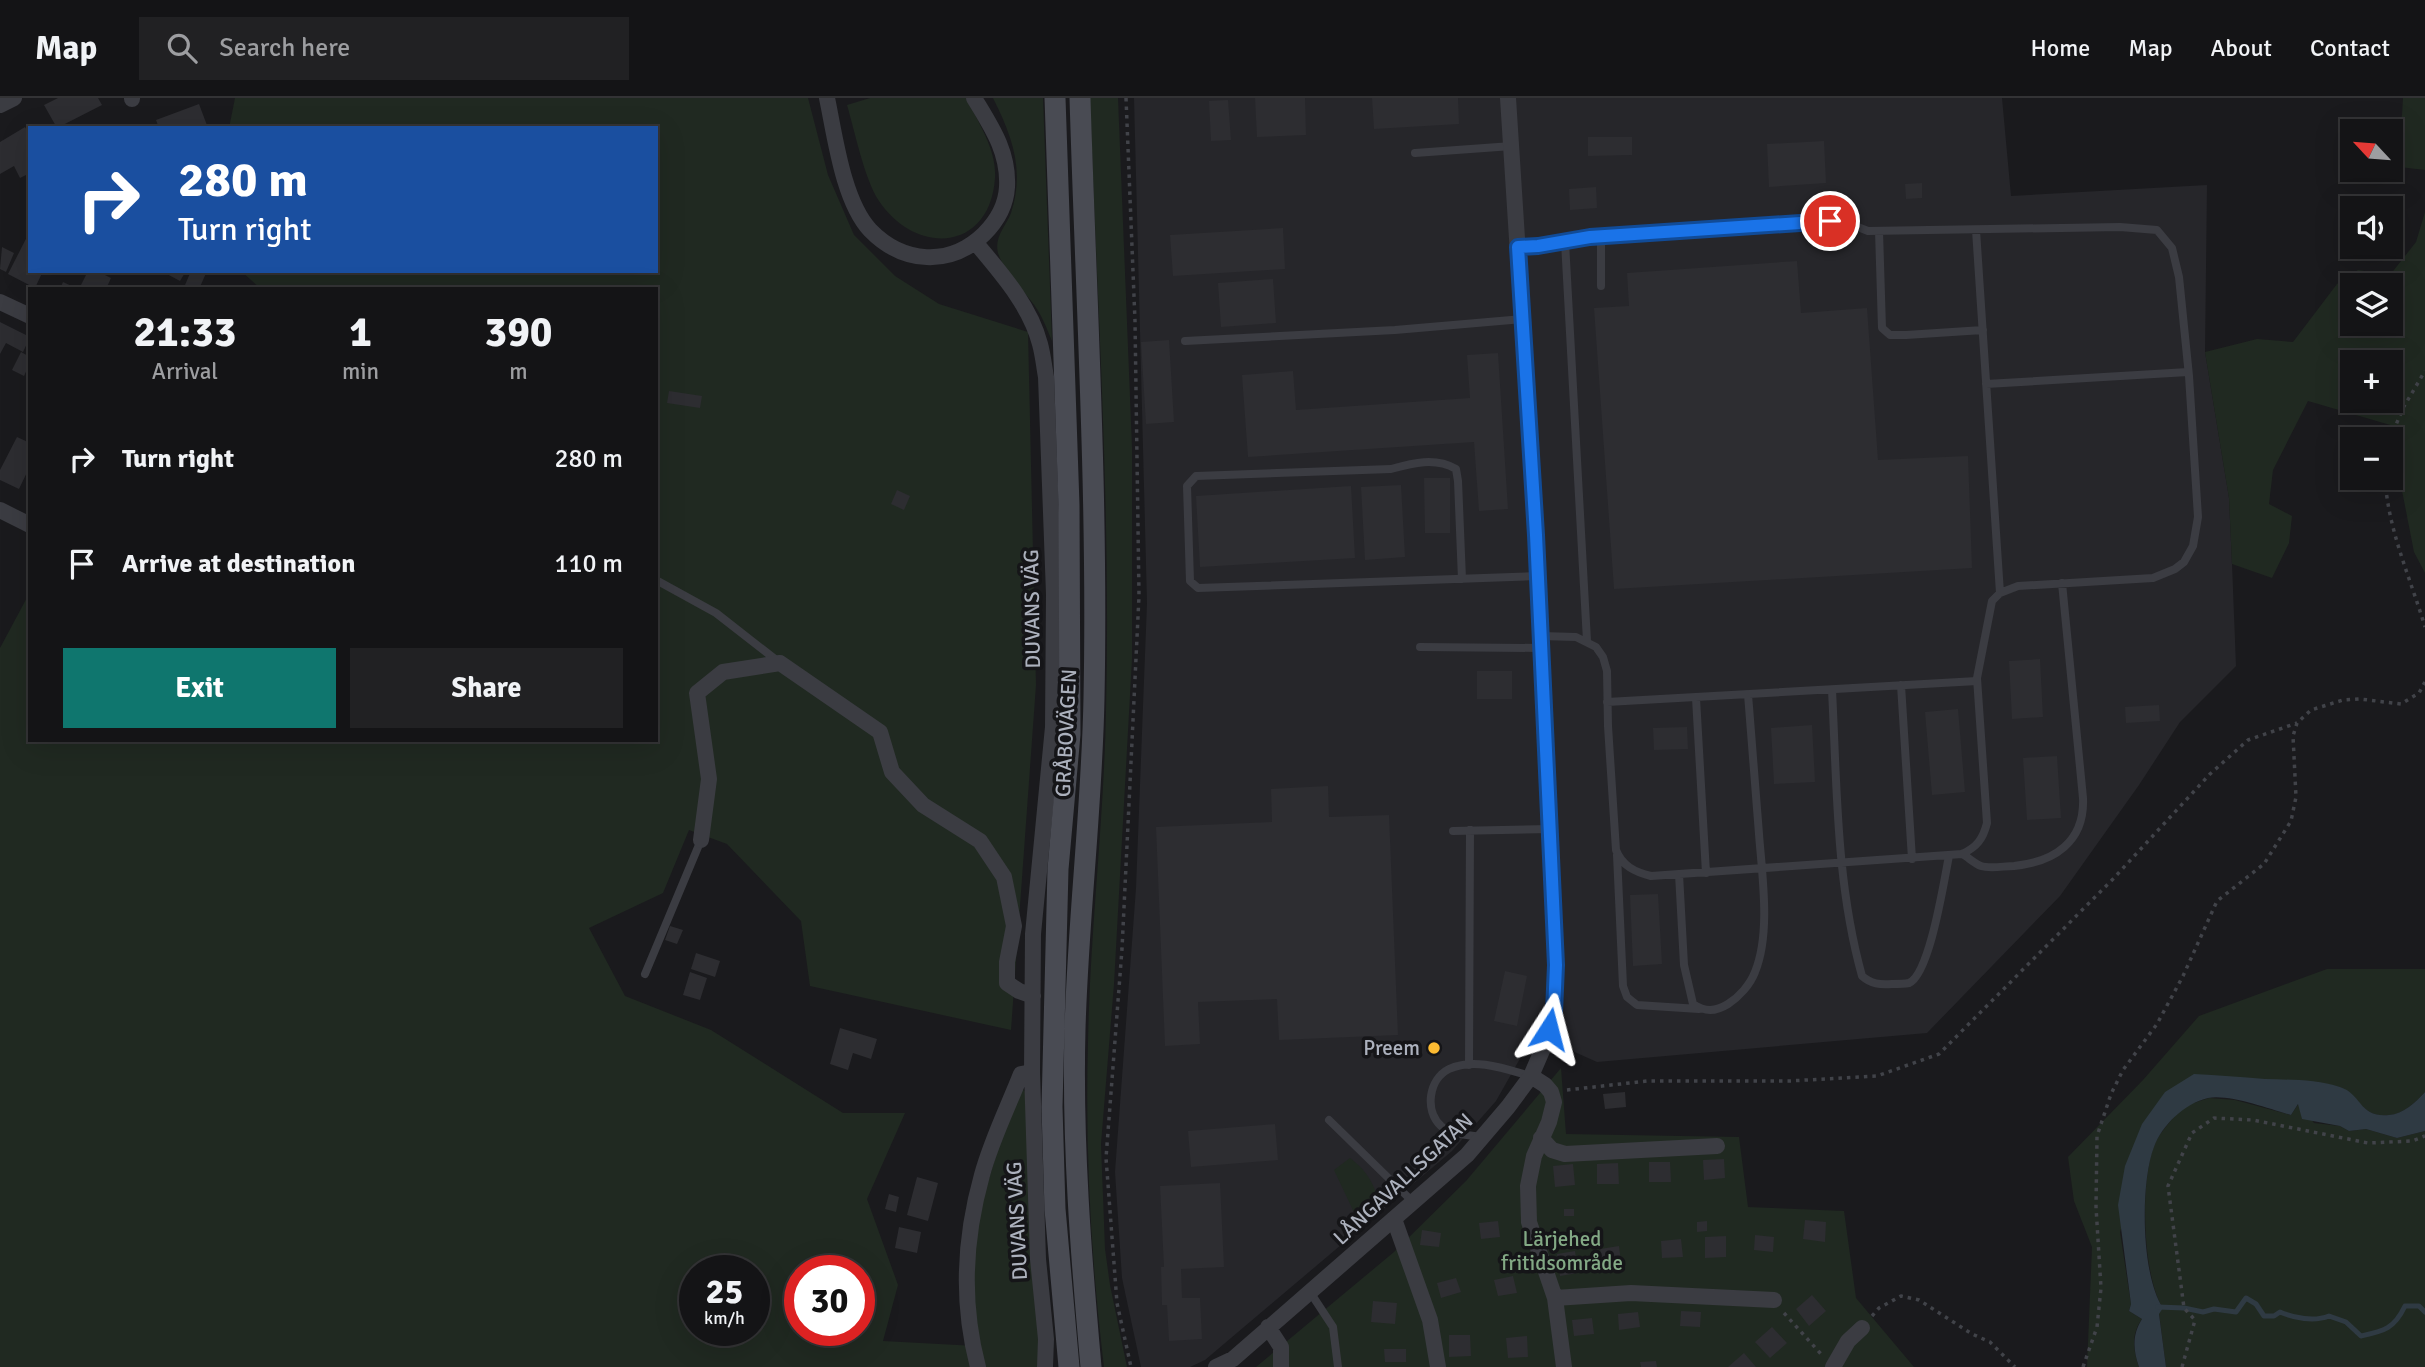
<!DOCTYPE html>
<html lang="en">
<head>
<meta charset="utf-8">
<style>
  :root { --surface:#141416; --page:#212123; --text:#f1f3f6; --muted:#9d9ea1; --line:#333335; --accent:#0f766e }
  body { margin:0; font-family:Signika,sans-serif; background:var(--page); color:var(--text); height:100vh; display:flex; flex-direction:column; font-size:26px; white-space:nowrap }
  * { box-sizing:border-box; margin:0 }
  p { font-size:23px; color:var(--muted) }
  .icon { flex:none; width:38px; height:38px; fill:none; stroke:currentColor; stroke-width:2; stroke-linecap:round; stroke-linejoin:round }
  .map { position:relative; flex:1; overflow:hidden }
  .details { position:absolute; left:28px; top:189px; width:630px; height:455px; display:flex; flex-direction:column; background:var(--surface); border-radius:0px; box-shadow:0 7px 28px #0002,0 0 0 2px var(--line) }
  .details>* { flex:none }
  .banner { position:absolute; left:28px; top:28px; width:630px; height:147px; border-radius:0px; box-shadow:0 7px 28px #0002,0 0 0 2px var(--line); background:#1a4fa0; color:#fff; overflow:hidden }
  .needle { width:46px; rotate:296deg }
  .buttons { position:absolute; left:2340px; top:21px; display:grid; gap:14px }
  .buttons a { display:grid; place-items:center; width:63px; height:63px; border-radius:0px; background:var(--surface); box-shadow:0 7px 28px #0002,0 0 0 2px var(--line); font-size:35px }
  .speed { position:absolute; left:679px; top:1157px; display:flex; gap:14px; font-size:35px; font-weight:700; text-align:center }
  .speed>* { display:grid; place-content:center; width:91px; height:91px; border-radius:50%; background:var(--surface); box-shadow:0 7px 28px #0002,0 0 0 2px var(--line); line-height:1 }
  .speed small { font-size:18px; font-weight:400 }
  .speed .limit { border:10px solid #d22; background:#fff; color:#111 }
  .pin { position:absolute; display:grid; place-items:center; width:60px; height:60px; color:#fff; margin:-30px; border:4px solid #fff; border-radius:50%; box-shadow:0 2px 7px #0007 }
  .me { position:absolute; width:77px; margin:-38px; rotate:9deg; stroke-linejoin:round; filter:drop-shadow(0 0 5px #0008) }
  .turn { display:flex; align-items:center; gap:24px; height:147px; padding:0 35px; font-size:32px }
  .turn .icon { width:91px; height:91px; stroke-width:2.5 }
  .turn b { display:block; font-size:49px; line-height:60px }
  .eta { display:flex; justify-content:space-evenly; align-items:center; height:119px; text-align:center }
  .eta b { font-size:42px; font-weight:800; line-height:49px }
  .action { display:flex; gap:14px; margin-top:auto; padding:14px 35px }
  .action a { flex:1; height:80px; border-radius:0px; background:var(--accent); color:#fff; font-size:28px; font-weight:800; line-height:80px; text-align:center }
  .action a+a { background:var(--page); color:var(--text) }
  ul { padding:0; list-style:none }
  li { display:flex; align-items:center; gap:21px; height:105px; padding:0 35px }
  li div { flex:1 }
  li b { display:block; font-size:26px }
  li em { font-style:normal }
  header { display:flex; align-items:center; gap:42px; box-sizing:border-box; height:98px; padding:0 35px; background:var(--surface); border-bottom:2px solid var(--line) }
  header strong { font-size:33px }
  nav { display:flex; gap:38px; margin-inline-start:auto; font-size:24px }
  .search { width:490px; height:63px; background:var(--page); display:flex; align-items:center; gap:18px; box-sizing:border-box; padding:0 24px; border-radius:0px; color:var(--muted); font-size:26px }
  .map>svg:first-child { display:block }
</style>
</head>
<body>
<header>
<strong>Map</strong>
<div class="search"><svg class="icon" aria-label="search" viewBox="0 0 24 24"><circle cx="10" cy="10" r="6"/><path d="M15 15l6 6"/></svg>Search here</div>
<nav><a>Home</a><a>Map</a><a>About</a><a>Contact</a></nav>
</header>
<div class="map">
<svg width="2425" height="1269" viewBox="0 0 2425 1269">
  <rect width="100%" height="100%" fill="#1a1a1d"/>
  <path fill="#26262a" d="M1134 0H2002L2011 98 2207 87 2205 254 2229 400 2232 466 2236 568 2180 624 2139 687 2060 798 1927 935 1597 964 1534 936 1496 1003 1452 1053 1205 1262 1190 1269H1141L1122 1180 1115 1074 1136 790 1147 505Z"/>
  <path fill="#202921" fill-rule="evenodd" d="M235 0H808L828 77 854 137 895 178 939 206 1028 234 1036 587 1011 932 810 888 801 823 727 746 689 732 663 795 589 830 625 898 711 932 843 1015H905L867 1101 898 1187 883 1243 976 1248 971 1186 981 1107 1008 1018 1022 990 1026 995 1040 1244 1038 1269H0V550L30 494V642H656V191H261L241 173H656V30H229ZM695 1172H754V1232H695ZM800 1172H859V1232H800Z
    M870 0H966C978 24 997 52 995 80 990 154 916 158 879 103 864 80 855 34 847 7Z
    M993 0H1043L1052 243C1047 231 1042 218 1035 208 1023 191 1005 176 998 155 994 139 1006 128 1011 115 1025 72 1012 38 993 0Z
    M1090 0H1118L1132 349V561L1114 886 1101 1046 1105 1151 1110 1187 1127 1269H1104C1091 1162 1085 1052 1088 944 1090 833 1104 723 1106 613 1111 408 1097 204 1090 0Z
    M2403 0H2425V72L2391 68 2402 17Z
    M2425 114V475L2414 454 2398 372 2404 331 2308 303 2273 372 2269 406 2292 418 2289 445 2272 480 2232 466 2229 400 2205 254 2257 241 2293 244 2337 186 2358 172 2390 177 2416 144ZM2352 187H2390V226H2352ZM2352 264H2390V303H2352Z
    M2327 871H2425V994C2416 1004 2403 1016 2390 1017 2359 1021 2360 994 2336 988 2278 975 2222 986 2165 994L2120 1134 2131 1206 2129 1213 2142 1221C2131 1236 2133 1252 2139 1269H2087L2092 1149 2074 1103 2068 1059 2143 982 2199 918Z
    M1561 970 1566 1036 1739 1039 1748 1109 1844 1113 1856 1200 1914 1269H1256L1394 1154 1466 1083Z
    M2209 1000 2235 1002 2291 1017 2299 1005 2314 1025 2340 1028 2349 1033 2366 1031 2397 1040 2425 1033V1269H2166L2159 1215 2163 1210C2142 1179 2138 1070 2159 1038 2165 1029 2176 1016 2184 1009 2191 1005 2201 1003 2209 1000Z
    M1350 1060C1369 1074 1377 1091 1381 1114L1364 1129 1360 1127 1334 1072Z"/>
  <path fill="#2f3a43" d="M2194 976C2218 977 2241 979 2265 981 2289 982 2316 981 2340 989 2362 996 2359 1020 2389 1017 2403 1016 2416 1004 2425 994V1033L2397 1040 2366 1031 2349 1033 2340 1028 2302 1021 2298 1006 2291 1017C2269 1011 2230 996 2208 1000 2185 1005 2162 1027 2154 1049 2140 1085 2141 1178 2163 1210L2159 1216 2166 1269H2139C2133 1252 2132 1237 2142 1221L2129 1213 2131 1206 2118 1107 2125 1068 2142 1026 2165 994Z"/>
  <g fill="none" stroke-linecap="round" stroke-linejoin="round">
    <path stroke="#2f3a43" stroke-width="5" d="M2158 1209 2184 1210 2203 1214 2214 1211 2236 1214 2246 1200 2256 1206 2264 1218H2274L2280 1214C2294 1220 2314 1224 2329 1218L2346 1224 2361 1238C2384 1233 2394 1231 2405 1208H2419L2425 1214"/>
  </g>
  <path fill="#2d2d31" d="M58 0H98L102 7 57 30 44 7Z
    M1255 0H1305L1306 37 1257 39Z
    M1372 0H1458L1459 26 1374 31Z
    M1228 2 1231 42 1211 43 1209 3Z
    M199 6 208 30H159L156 22Z
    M25 29 30 38V75L20 80 14 68 0 76V44Z
    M1588 39H1632V57L1588 58Z
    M1824 43 1826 85 1769 89 1767 46Z
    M1922 85V100L1906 101 1905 86Z
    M1596 89 1597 110 1570 112 1569 91Z
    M1283 130 1285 171 1173 178 1170 137Z
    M30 133V173H43L35 190 8 176Z
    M2 149 14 155 6 174 0 171Z
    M1797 163 1801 215 1867 210 1878 362 1968 358 1972 470 1614 491 1594 210 1629 208 1627 175Z
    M88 173H97L111 180 106 191H79Z
    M168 173H186L180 183 167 176Z
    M191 173H207L199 191 185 187Z
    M1273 181 1276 225 1221 229 1218 185Z
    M63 184 78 191H60Z
    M0 224 30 239 23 254 6 245 0 256Z
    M1169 242 1174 324 1146 326 1141 244Z
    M21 254 30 259V265L24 278 12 272Z
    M1498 255 1508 411 1479 413 1474 344 1248 359 1242 277 1293 273 1296 312 1470 300 1467 257Z
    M669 293 702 298 700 310 667 305Z
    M17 339 30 345V368L19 391 0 382V372Z
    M1424 380H1450V435H1425Z
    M1401 387 1405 459 1365 462 1361 389Z
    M1351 388 1355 460 1200 469 1196 398Z
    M897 392 910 398 904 412 891 406Z
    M2040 561 2043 619 2012 621 2009 563Z
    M1477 573H1512V601H1477Z
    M2159 607 2160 623 2126 625 2125 609Z
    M1958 611 1965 694 1932 697 1925 614Z
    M1812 627 1815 684 1774 686 1771 630Z
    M1687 629 1688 651 1654 652 1653 630Z
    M2057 658 2061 720 2027 722 2023 660Z
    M1328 688 1329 719 1389 717 1398 937 1279 942 1277 901 1198 904 1200 946 1165 948 1156 729 1272 724 1271 691Z
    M1658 796 1662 866 1633 868 1630 797Z
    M670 828 683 832 677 846 665 842Z
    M696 855 720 863 715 879 691 871Z
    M1505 873 1527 878 1517 928 1494 923Z
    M690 874 707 880 700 902 683 897Z
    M840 930 877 941 871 961 853 955 848 972 830 966Z
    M1625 994 1626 1009 1605 1011 1603 996Z
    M1275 1026 1278 1062 1191 1069 1188 1033Z
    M1724 1061 1725 1080 1704 1082 1703 1062Z
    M1649 1064H1670L1671 1084H1649Z
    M1618 1065 1619 1086H1597V1066Z
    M1573 1066 1575 1087 1555 1089 1553 1068Z
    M917 1079 938 1085 928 1123 907 1117Z
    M1220 1085 1224 1169 1181 1171 1182 1200H1200L1202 1241 1169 1243 1167 1207H1162L1161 1169H1164L1160 1088Z
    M889 1096 899 1099 896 1114 885 1111Z
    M1564 1111H1574V1118H1564Z
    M1805 1122 1826 1124 1825 1144 1803 1141Z
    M1498 1123 1500 1139 1481 1141 1479 1125Z
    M1707 1123V1133L1697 1134V1124Z
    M899 1129 921 1134 917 1155 895 1150Z
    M1422 1132 1441 1135 1439 1149 1420 1147Z
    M1755 1137 1774 1139 1773 1154 1754 1152Z
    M1726 1138V1159L1705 1160V1139Z
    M1681 1141 1683 1159 1662 1160 1661 1143Z
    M1619 1148 1621 1164 1602 1166 1600 1151Z
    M1575 1153 1578 1175 1560 1178 1557 1156Z
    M1513 1178 1517 1195 1498 1198 1494 1182Z
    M1456 1180 1461 1194 1441 1200 1437 1185Z
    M1812 1197 1826 1213 1809 1228 1796 1211Z
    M1373 1203 1397 1205 1395 1226 1371 1224Z
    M1681 1213 1701 1214 1700 1229 1680 1228Z
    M1638 1214 1640 1229 1619 1232 1618 1216Z
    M1592 1220 1594 1236 1574 1238 1572 1222Z
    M1772 1229 1787 1245 1770 1260 1755 1244Z
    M1449 1237H1470L1471 1258 1449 1259Z
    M1527 1238 1528 1259 1508 1260 1506 1240Z
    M1384 1251H1406V1264H1385Z
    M1744 1255 1756 1269H1728Z
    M1656 1263 1657 1269H1641L1640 1264Z"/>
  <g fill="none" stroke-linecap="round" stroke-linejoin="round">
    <path stroke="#414349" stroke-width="3.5" stroke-dasharray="3.5 5" stroke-linecap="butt" d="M1126 0 1135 223 1139 498 1122 851 1106 1060 1117 1205 1131 1269
      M2390 341 2403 310 2425 273
      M2385 380C2388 432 2410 479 2425 529
      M1567 992 1647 983H1789L1877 978 1939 956 2113 781 2210 676 2248 642 2297 625
      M1784 1215 1821 1256
      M1872 1218 1879 1210 1901 1198 1919 1202 1972 1236 1990 1244 2015 1269
      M2083 1269 2097 1229 2101 1190 2096 1109 2097 1038 2111 996 2123 972 2157 926 2183 878 2217 803 2264 766 2291 723 2296 699 2293 638 2297 625 2311 612 2343 602 2360 601 2401 606 2419 595 2425 584
      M2182 1269 2195 1222 2184 1210 2168 1088 2192 1035 2214 1020 2253 1022 2368 1045 2412 1043 2425 1038"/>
    <path stroke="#3b3c42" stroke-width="8" d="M1415 55 1512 48
      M1976 132 2000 495
      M1879 133 1882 230 1890 237H1906L1983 232
      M1601 139V188
      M1565 144 1587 543
      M1518 149 1538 148 1590 139 1840 122 1868 133 2120 129 2157 132 2172 150 2179 179 2189 278 2198 419 2193 448 2184 464 2175 471 2153 480 2018 488 2000 495 1992 503 1977 580 1987 725C1983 741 1977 749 1962 756L1651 778C1635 774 1622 768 1616 752L1608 628 1607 573 1603 559 1596 549 1576 539 1541 538
      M1185 243 1395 232 1523 221
      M1986 286 2188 274
      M1462 481 1458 383 1456 371C1435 359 1413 365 1391 371L1196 378 1187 388 1190 483 1198 490 1538 478
      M656 482 716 515 780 565
      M1420 549 1541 550
      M1901 587 1912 761
      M1832 592C1837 688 1836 785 1862 878 1871 886 1880 887 1892 886 1897 886 1904 886 1909 885 1930 876 1944 782 1949 758
      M1696 600 1706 775
      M1607 604 1977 583
      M1453 733 1550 731
      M1962 756C1968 759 1975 766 1981 768 1990 771 2004 768 2014 768 2054 764 2085 744 2083 700L2062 485
      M1617 757 1623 888 1627 899 1637 907 1699 911
      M1679 776 1684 867 1693 906C1705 914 1715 914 1728 906 1739 899 1750 887 1755 874 1771 835 1762 777 1759 736 1755 689 1752 643 1748 597
      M645 876 701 742
      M1469 967 1470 732
      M1329 1022 1413 1104
      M1483 1039C1470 1037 1451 1037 1441 1028 1424 1012 1429 981 1449 971 1474 959 1506 971 1530 978
      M1310 1194 1333 1229 1338 1269"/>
    <path stroke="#3b3c42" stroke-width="16" d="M827 0C835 38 843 103 870 132 903 166 950 169 984 136 997 123 1006 107 1007 89 1009 54 991 28 974 0
      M132 1V0
      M0 7 14 0
      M975 144C1000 174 1030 207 1040 246 1043 257 1044 268 1046 279L1054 496 1053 629 1033 836 1032 974 1038 1161 1046 1241 1045 1269
      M0 204 30 218
      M0 412 30 427
      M701 742 709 681 697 595 723 574 780 565 880 634 892 674 923 707 980 743 1004 779 1014 828 1007 864V885L1019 893 1033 898
      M1531 978 1545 987 1551 994 1554 1004 1549 1024 1534 1058 1528 1088 1529 1124 1555 1200 1564 1269
      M1541 1040 1552 1052 1565 1056 1717 1048
      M1394 1121 1430 1222 1438 1269
      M1555 1200 1631 1195 1774 1202
      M1268 1229 1281 1249V1269
      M978 1269C961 1205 964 1141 982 1077 991 1043 1008 1009 1021 976L1032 974
      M1216 1269 1233 1261 1467 1057 1508 1009 1531 978 1544 948 1554 914 1556 867 1536 437 1508 0
      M1833 1269 1848 1243 1862 1230"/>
    <path stroke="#494b53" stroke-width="21" d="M1055 0 1069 407 1070 636 1058 771 1052 1009 1055 1111 1069 1269
      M1080 0C1086 200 1098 400 1094 600 1092 710 1078 821 1075 931 1072 1044 1081 1157 1091 1269"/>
  </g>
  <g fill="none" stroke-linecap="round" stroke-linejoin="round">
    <defs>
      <path id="route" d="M1549 931 1554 914 1556 867 1536 437 1518 149 1538 148 1590 139 1830 123"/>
    </defs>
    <use href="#route" stroke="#114b97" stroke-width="18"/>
    <use href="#route" stroke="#1a73e8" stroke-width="12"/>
  </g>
  <circle fill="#fdbb32" stroke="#151518" stroke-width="2.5" cx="1434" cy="950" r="7"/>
  <g text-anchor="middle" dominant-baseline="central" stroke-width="7" stroke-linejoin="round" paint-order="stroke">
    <g font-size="21" fill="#acb1bd" stroke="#151518">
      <text transform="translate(1032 511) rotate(-91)">DUVANS VÄG</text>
      <text transform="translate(1066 635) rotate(-87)">GRÅBOVÄGEN</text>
      <text transform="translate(1403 1081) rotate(-43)">LÅNGAVALLSGATAN</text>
      <text transform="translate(1017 1123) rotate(-93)">DUVANS VÄG</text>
    </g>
    <g font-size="21" fill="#acb1bd" stroke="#151518" text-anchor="end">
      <text x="1420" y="950">Preem</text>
    </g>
    <g font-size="21" fill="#83a985" stroke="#151518">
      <text x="1562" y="1141">Lärjehed<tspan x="1562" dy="24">fritidsområde</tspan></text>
    </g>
  </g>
</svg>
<div class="buttons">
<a><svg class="needle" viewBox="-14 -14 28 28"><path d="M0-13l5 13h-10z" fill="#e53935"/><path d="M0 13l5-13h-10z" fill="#9d9ea1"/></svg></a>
<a><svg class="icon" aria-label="sound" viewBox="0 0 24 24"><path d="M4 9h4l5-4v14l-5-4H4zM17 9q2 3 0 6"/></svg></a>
<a><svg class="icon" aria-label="layers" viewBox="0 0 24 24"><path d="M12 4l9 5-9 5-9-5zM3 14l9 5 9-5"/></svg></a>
<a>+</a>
<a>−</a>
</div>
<div class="speed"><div>25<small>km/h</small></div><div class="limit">30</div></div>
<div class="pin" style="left:1830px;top:123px;background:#d93025"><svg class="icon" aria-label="arrive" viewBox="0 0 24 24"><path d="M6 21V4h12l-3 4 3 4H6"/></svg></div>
<svg class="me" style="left:1549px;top:931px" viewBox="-20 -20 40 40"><path d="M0-17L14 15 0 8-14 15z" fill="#1a73e8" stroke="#fff" stroke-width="4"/></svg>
<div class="banner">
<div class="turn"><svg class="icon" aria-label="right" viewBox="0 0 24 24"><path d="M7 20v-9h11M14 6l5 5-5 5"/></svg><div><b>280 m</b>Turn right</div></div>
</div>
<section class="details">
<div class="eta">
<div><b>21:33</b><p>Arrival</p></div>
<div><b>1</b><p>min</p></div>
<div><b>390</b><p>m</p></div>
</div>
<ul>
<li><svg class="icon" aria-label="right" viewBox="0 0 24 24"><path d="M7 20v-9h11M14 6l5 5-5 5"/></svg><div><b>Turn right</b></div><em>280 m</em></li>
<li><svg class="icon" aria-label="arrive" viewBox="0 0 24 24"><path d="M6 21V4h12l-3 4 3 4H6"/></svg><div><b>Arrive at destination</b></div><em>110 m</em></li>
</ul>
<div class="action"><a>Exit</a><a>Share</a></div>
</section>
</div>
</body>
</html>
